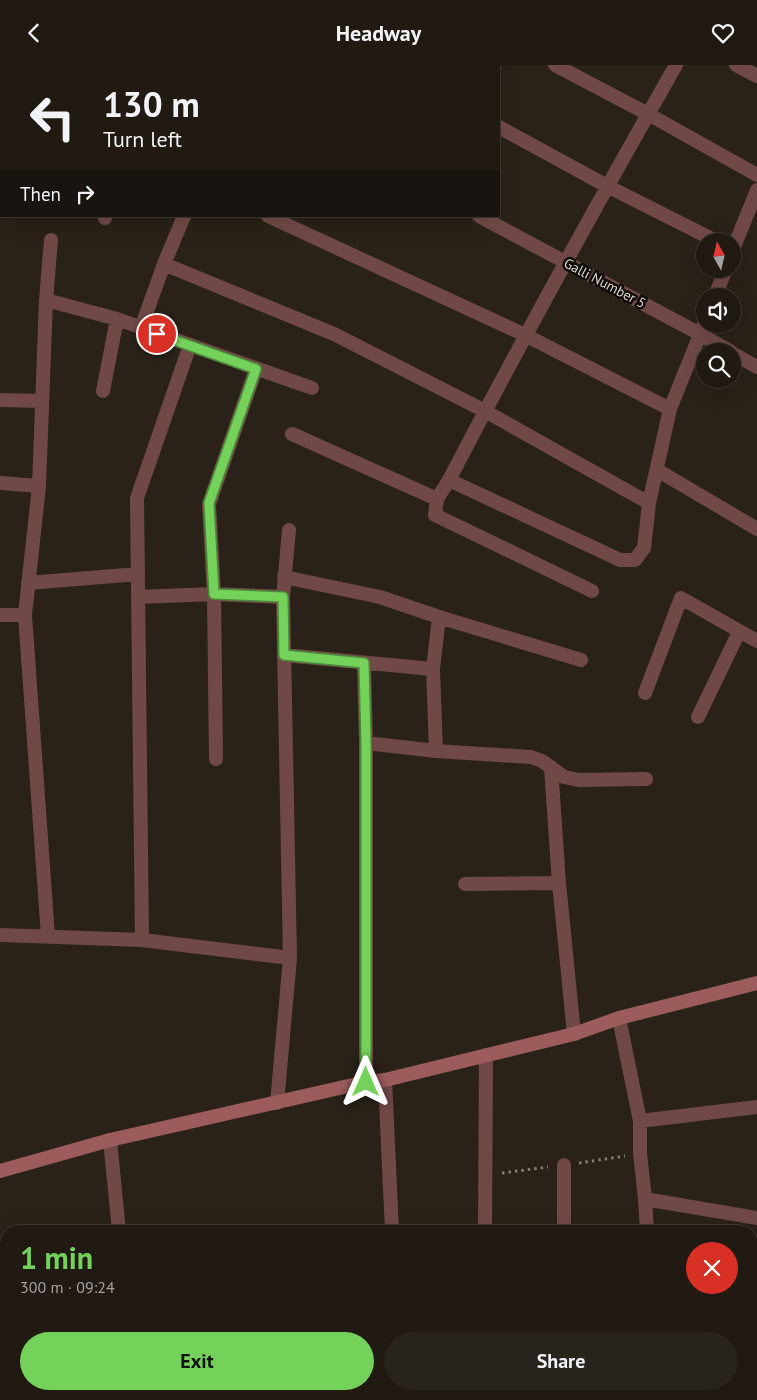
<!DOCTYPE html>
<html lang="en">
<head>
<meta charset="utf-8">
<style>
  :root { --surface:#201a13; --page:#28231c; --text:#f1f3f6; --muted:#a2a1a0; --line:#3d3833; --accent:#74d25b }
  body { margin:0; font-family:"PT Sans",sans-serif; background:var(--page); color:var(--text); height:100vh; display:flex; flex-direction:column; font-size:19px; white-space:nowrap }
  * { box-sizing:border-box; margin:0 }
  p { font-size:16px; color:var(--muted) }
  .icon { flex:none; width:28px; height:28px; fill:none; stroke:currentColor; stroke-width:2; stroke-linecap:round; stroke-linejoin:round }
  .map { position:relative; flex:1; overflow:hidden }
  .drawer { position:absolute; left:0px; top:1160px; width:758px; height:175px; display:flex; flex-direction:column; background:var(--surface); border-radius:20px 20px 0 0; box-shadow:0 5px 20px #0002,0 0 0 1px var(--line) }
  .drawer>* { flex:none }
  .banner { position:absolute; left:0px; top:0px; width:500px; height:152px; box-shadow:0 5px 20px #0002,0 0 0 1px var(--line); background:#201a13; color:var(--text); overflow:hidden }
  .needle { width:32px; rotate:352deg }
  .buttons { position:absolute; left:696px; top:168px; display:grid; gap:10px }
  .buttons a { display:grid; place-items:center; width:45px; height:45px; border-radius:50%; background:var(--surface); box-shadow:0 5px 20px #0002,0 0 0 1px var(--line); font-size:25px }
  .pin { position:absolute; display:grid; place-items:center; width:42px; height:42px; color:#fff; margin:-21px; border:2px solid #fff; border-radius:50%; box-shadow:0 1px 5px #0007 }
  .me { position:absolute; width:55px; margin:-28px; rotate:0deg; stroke-linejoin:round; filter:drop-shadow(0 0 4px #0008) }
  .turn { display:flex; align-items:center; gap:18px; height:105px; padding:0 20px; font-size:22px }
  .turn .icon { width:65px; height:65px; stroke-width:2.5 }
  .turn b { display:block; font-size:35px; line-height:42px }
  .then { display:flex; align-items:center; height:48px; padding:0 20px; background:#0003; gap:10px; font-size:19px }
  .round { display:grid; place-items:center; flex:none; width:52px; height:52px; border-radius:26px; background:var(--page) }
  .overview { display:flex; align-items:center; justify-content:space-between; height:85px; padding:0 20px }
  h1 { font-size:30px; font-weight:600; line-height:38px; color:var(--accent) }
  .primary-button { display:flex; gap:10px; margin-top:auto; padding:10px 20px }
  .primary-button a { flex:1; height:58px; border-radius:30px; background:var(--accent); color:#111; font-size:20px; font-weight:600; line-height:58px; text-align:center }
  .primary-button a+a { background:var(--page); color:var(--text) }
  header { display:flex; justify-content:space-between; align-items:center; height:65px; padding:0 20px; background:var(--surface); font-size:22px; font-weight:600 }
  .map>svg:first-child { display:block }
</style>
</head>
<body>
<header><svg class="icon" aria-label="back" viewBox="0 0 24 24"><path d="M15 5l-7 7 7 7"/></svg>Headway<svg class="icon" aria-label="heart" viewBox="0 0 24 24"><path d="M12 20l-8-8c-3-5 5-10 8-4 3-6 11-1 8 4z"/></svg></header>
<div class="map">
<svg width="757" height="1335" viewBox="0 0 757 1335">
  <rect width="100%" height="100%" fill="#2a2219"/>
  <path fill="#01452d" d="M751 1264 757 1266V1335H592L593 1329H751Z"/>
  <g fill="none" stroke-linecap="round" stroke-linejoin="round">
    <path stroke="#847d75" stroke-width="3" stroke-dasharray="2.5 4" stroke-linecap="butt" d="M579 1098 625 1091
      M502 1108 548 1102"/>
    <path stroke="#704947" stroke-width="14" d="M120 0V1
      M233 0V1
      M555 0 648 49 757 110
      M736 0 757 11
      M303 1 304 0
      M461 1 462 0
      M499 62 607 121 716 176
      M268 151 525 270 670 344
      M479 151 700 269 730 286
      M105 153V151
      M732 187 757 125
      M164 199 334 269 485 346 649 438
      M715 231 726 204
      M46 235 117 254 312 323
      M141 263 164 199 184 151
      M732 288 757 302
      M103 326 117 254
      M0 335 42 336
      M292 369 437 434
      M657 405 757 464
      M449 415 620 495H635L644 483 649 438 670 344 705 257
      M0 418 39 421
      M284 512 380 532 439 552 433 604 436 686
      M28 518 138 509
      M592 526 435 450 437 434 449 415C522 275 598 137 676 0
      M138 532 214 529 283 532
      M0 550H25
      M439 552 581 595
      M284 590 433 604
      M364 598 366 678
      M645 628 681 533 757 576
      M698 652 739 567
      M216 694 214 529 209 439 256 304
      M551 702 559 818 574 969
      M465 819 559 818
      M0 870 142 875 290 893
      M48 871 25 550 39 421 46 235 51 175
      M142 875 137 433 190 280
      M619 953 640 1056V1088L645 1134 647 1166
      M385 1015 392 1166
      M366 1017V678L436 686 531 692 542 696 564 712 579 715 646 714
      M277 1038 290 893 283 532 289 465
      M640 1056 757 1042
      M110 1075 119 1166
      M564 1100V1166
      M645 1134 757 1153
      M485 1166 486 990
      M126 1329V1335
      M566 1329V1335
      M275 1335 276 1329
      M376 1335 377 1329
      M482 1335V1329"/>
    <path stroke="#9b5c5b" stroke-width="14" d="M0 1106 110 1075 366 1017 385 1015 574 969 619 953 757 918"/>
  </g>
  <g fill="none" stroke-linecap="round" stroke-linejoin="round">
    <defs>
      <path id="route" d="M157 269 256 304 209 438 214 529 283 532 284 590 364 598 366 678V1017"/>
    </defs>
    <use href="#route" stroke="#4b883b" stroke-width="12"/>
    <use href="#route" stroke="#74d25b" stroke-width="9"/>
  </g>
  <g text-anchor="middle" dominant-baseline="central" stroke-width="5" stroke-linejoin="round" paint-order="stroke">
    <g font-size="14" fill="#dcd6d0" stroke="#100c09">
      <text transform="translate(605 218) rotate(28)">Galli Number 5</text>
    </g>
  </g>
</svg>
<div class="buttons">
<a><svg class="needle" viewBox="-14 -14 28 28"><path d="M0-13l5 13h-10z" fill="#e53935"/><path d="M0 13l5-13h-10z" fill="#a2a1a0"/></svg></a>
<a><svg class="icon" aria-label="sound" viewBox="0 0 24 24"><path d="M4 9h4l5-4v14l-5-4H4zM17 9q2 3 0 6"/></svg></a>
<a><svg class="icon" aria-label="search" viewBox="0 0 24 24"><circle cx="10" cy="10" r="6"/><path d="M15 15l6 6"/></svg></a>
</div>
<div class="pin" style="left:157px;top:269px;background:#d93025"><svg class="icon" aria-label="arrive" viewBox="0 0 24 24"><path d="M6 21V4h12l-3 4 3 4H6"/></svg></div>
<svg class="me" style="left:366px;top:1017px" viewBox="-20 -20 40 40"><path d="M0-17L14 15 0 8-14 15z" fill="#74d25b" stroke="#fff" stroke-width="4"/></svg>
<div class="banner">
<div class="turn"><svg class="icon" aria-label="left" viewBox="0 0 24 24"><path d="M17 20v-9H6M10 6l-5 5 5 5"/></svg><div><b>130 m</b>Turn left</div></div>
<div class="then">Then<svg class="icon" aria-label="right" viewBox="0 0 24 24"><path d="M7 20v-9h11M14 6l5 5-5 5"/></svg></div>
</div>
<section class="drawer">
<div class="overview"><div><h1>1 min</h1><p>300 m · 09:24</p></div><a class="round" style="background:#d93025;color:#fff"><svg class="icon" aria-label="close" viewBox="0 0 24 24"><path d="M6 6l12 12M18 6L6 18"/></svg></a></div>
<div class="primary-button"><a>Exit</a><a>Share</a></div>
</section>
</div>
</body>
</html>
